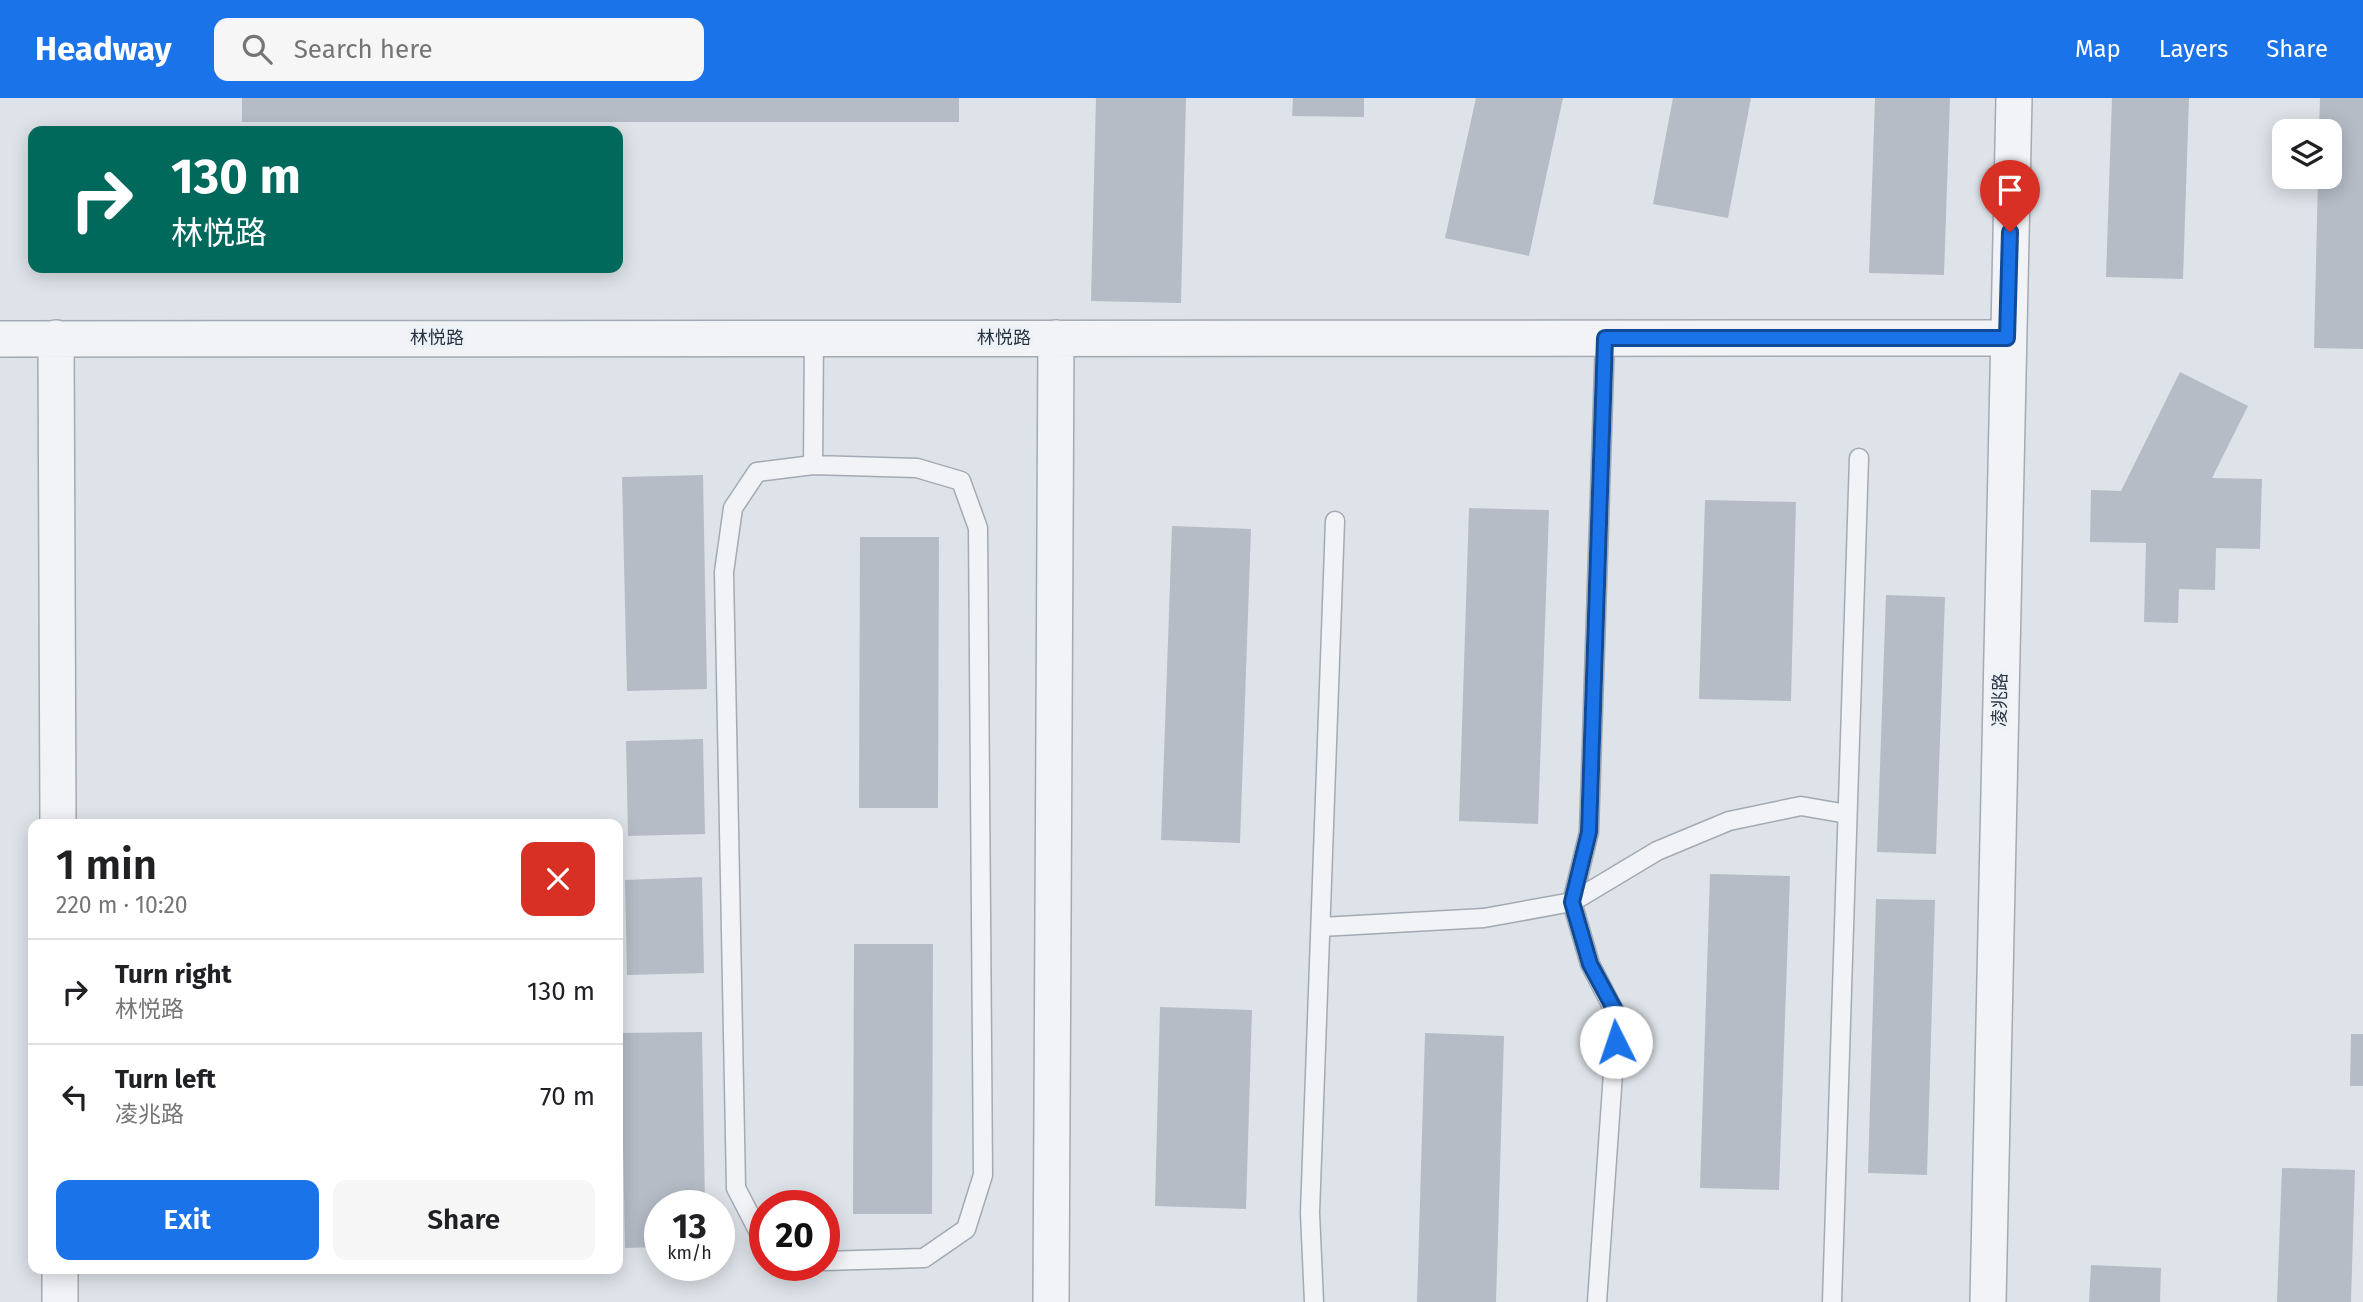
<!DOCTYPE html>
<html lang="en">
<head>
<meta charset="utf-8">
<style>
  :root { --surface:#fff; --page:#f6f6f6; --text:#202124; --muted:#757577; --line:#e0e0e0; --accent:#1a73e8 }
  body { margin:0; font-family:"Fira Sans","Noto Sans SC",sans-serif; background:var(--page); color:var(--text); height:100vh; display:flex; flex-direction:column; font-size:26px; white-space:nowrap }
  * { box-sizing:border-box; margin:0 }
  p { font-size:23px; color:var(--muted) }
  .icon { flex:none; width:38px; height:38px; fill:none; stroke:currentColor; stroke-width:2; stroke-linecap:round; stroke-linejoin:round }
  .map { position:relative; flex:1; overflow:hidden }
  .panel { position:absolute; left:28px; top:721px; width:595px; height:455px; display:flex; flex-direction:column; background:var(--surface); border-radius:14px; box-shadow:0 4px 18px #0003 }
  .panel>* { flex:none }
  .top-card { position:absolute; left:28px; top:28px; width:595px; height:147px; border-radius:14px; box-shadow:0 4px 18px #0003; background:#00695c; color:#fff; overflow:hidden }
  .controls { position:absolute; left:2272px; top:21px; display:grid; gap:14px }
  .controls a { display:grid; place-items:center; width:70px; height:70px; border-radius:14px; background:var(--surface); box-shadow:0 4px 18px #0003; font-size:35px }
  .speed { position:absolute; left:644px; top:1092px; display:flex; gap:14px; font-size:35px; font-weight:700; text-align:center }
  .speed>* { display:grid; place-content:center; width:91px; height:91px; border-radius:50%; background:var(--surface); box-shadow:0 4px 18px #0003; line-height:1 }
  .speed small { font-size:18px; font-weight:400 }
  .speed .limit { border:10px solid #d22; background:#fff; color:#111 }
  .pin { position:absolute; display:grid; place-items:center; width:60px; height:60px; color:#fff; margin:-72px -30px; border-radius:50% 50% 50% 0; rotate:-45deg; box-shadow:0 0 7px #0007 }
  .pin .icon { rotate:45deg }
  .me { position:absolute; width:77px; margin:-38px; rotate:356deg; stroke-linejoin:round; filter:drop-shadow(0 0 5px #0008) }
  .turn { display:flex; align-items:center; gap:24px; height:147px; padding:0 28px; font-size:32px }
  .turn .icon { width:91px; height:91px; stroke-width:2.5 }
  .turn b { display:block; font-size:49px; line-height:60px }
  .round { display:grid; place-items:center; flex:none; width:74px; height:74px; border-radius:14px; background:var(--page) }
  .overview { display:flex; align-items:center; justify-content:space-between; height:119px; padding:0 28px }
  h1 { font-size:42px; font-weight:600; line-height:52px }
  .cta { display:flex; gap:14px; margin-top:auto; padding:14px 28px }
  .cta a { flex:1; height:80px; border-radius:14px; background:var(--accent); color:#fff; font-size:28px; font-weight:600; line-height:80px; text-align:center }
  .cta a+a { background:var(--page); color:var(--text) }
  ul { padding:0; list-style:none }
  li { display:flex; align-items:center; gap:21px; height:105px; padding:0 28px; border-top:2px solid var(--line) }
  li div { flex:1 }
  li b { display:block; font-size:26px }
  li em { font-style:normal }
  header { display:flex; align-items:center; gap:42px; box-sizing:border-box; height:98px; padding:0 35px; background:var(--accent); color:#fff }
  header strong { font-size:33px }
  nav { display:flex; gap:38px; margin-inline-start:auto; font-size:24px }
  .search { width:490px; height:63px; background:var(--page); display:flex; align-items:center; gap:18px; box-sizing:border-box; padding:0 24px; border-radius:14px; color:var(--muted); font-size:26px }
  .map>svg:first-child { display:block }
</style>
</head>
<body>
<header>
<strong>Headway</strong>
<div class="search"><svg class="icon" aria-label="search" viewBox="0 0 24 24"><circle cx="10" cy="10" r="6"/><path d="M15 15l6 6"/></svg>Search here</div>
<nav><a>Map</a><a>Layers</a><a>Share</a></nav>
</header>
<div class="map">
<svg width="2363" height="1204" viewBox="0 0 2363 1204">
  <rect width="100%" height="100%" fill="#dee3e9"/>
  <path fill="#b5bcc6" d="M242 0H959V24H242Z
    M1096 0H1186L1181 205 1091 203Z
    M1293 0H1364V19L1292 18Z
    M1476 0H1563L1529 158 1445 140Z
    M1673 0H1751L1728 120 1653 106Z
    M1875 0H1950L1944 177 1869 175Z
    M2112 0H2189L2183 181 2106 179Z
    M2320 0H2363V251L2314 250 2318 79H2329V33H2319Z
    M2180 274 2248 308 2212 380 2262 381 2260 451 2216 450 2215 492 2179 491 2178 525 2144 524 2146 445 2090 444 2091 392 2121 393Z
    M703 377 707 591 627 593 622 379Z
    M1705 402 1796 404 1791 603 1699 601Z
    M1469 410 1549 412 1538 726 1459 723Z
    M1172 428 1251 431 1240 745 1161 742Z
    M860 439H939L938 710H859Z
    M1886 497 1945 499 1936 756 1877 754Z
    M703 641 705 736 628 738 626 643Z
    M1710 776 1790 778 1779 1092 1700 1090Z
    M702 779 704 875 627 877 625 782Z
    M1876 801 1935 802 1927 1077 1868 1075Z
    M854 846H933L932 1116H853Z
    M1160 909 1252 912 1246 1111 1155 1108Z
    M702 934 705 1108H660V1149L625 1150 621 935Z
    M1425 935 1504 938 1496 1204H1417Z
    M2351 936H2363V988H2350Z
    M2282 1070 2355 1072 2351 1204H2277Z
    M2091 1167 2161 1170 2160 1204H2089Z"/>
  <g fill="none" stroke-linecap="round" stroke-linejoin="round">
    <defs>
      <path id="lane" d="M813 367 814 240
        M1321 829 1484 820 1572 804 1657 753 1729 723 1801 708 1847 716
        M765 1146 736 1090 724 474 733 410 757 374 813 367 917 370 961 383 978 430 983 1077 966 1131 924 1160 824 1163
        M1314 1204 1310 1115 1335 423
        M1597 1204 1617 918 1590 866 1572 804 1589 734 1605 240
        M1832 1204 1859 360"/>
      <path id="street" d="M56 240 58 726
        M0 241 2007 240
        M60 1171V1204
        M1051 1204 1056 240
        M1988 1204 2014 0"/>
    </defs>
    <use href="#lane" stroke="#a3aab3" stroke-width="21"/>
    <use href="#street" stroke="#a3aab3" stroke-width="38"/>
    <use href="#lane" stroke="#f1f3f7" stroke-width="18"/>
    <use href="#street" stroke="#f1f3f7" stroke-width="35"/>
  </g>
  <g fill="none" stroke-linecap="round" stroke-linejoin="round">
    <defs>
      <path id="route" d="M1616 944 1618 918 1590 866 1572 804 1589 734 1605 240H2007L2010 134"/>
    </defs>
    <use href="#route" stroke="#114b97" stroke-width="18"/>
    <use href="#route" stroke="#1a73e8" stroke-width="12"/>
  </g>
  <g text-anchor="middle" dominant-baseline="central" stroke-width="7" stroke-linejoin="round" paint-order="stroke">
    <g font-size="18" fill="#263141" stroke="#eef2f6">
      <text x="437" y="240">林悦路</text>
      <text x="1004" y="240">林悦路</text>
      <text transform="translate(2000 602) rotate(-89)">凌兆路</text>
    </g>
  </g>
</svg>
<div class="controls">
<a><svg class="icon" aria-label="layers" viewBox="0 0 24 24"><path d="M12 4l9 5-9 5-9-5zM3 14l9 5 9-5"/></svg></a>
</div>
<div class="speed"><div>13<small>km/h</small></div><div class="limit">20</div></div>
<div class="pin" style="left:2010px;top:134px;background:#d93025"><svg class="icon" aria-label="arrive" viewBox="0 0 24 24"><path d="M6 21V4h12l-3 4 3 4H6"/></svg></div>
<svg class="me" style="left:1616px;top:944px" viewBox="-20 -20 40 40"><circle r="19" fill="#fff"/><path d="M0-13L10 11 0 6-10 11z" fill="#1a73e8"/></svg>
<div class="top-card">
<div class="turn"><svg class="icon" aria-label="right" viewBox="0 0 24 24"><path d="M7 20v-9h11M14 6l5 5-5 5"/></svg><div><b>130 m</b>林悦路</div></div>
</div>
<section class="panel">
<div class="overview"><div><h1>1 min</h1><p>220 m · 10:20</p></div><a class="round" style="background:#d93025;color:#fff"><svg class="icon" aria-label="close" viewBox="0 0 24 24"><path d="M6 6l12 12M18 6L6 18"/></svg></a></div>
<ul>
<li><svg class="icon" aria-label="right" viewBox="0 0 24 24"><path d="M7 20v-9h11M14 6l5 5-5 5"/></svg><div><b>Turn right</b><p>林悦路</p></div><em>130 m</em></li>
<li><svg class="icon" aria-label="left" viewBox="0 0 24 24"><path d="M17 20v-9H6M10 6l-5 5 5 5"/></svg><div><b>Turn left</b><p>凌兆路</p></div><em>70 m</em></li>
</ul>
<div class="cta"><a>Exit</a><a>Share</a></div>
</section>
</div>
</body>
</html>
